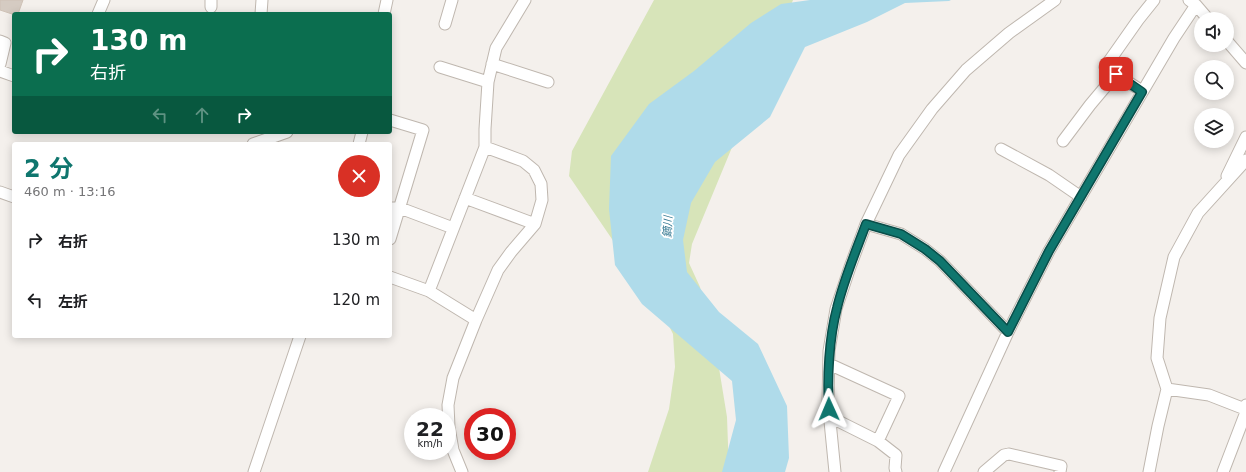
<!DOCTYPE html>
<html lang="ja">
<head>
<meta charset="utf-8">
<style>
  :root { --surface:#fff; --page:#f2f2f2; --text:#202124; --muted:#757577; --accent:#0f766e }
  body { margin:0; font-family:"DejaVu Sans","Noto Sans JP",sans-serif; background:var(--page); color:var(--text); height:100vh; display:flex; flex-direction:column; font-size:15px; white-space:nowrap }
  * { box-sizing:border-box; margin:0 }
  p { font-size:13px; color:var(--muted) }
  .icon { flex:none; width:22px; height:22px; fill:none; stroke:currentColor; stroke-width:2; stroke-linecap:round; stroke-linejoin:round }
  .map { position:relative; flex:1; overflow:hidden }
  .panel { position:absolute; left:12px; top:142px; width:380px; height:196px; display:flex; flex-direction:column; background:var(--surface); border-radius:4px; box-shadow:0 2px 10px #0003 }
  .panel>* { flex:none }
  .hud { position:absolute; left:12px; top:12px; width:380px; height:122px; border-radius:4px; box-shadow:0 2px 10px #0003; background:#0b6e4f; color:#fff; overflow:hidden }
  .buttons { position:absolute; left:1194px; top:12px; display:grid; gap:8px }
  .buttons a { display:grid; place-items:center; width:40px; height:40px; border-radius:50%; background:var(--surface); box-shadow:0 2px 10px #0003; font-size:20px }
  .speed { position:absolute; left:404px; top:408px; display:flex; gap:8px; font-size:20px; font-weight:700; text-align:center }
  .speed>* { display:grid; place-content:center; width:52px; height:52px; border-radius:50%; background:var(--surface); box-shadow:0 2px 10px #0003; line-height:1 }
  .speed small { font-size:10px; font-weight:400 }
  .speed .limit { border:6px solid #d22; background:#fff; color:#111 }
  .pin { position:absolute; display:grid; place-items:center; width:34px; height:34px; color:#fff; margin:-17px; border-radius:8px; box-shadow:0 2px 6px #0006 }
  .me { position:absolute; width:44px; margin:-22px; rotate:359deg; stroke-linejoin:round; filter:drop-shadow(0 0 3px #0008) }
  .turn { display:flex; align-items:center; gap:14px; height:84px; padding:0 12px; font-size:18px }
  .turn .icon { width:52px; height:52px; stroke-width:2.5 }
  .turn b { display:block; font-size:28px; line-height:34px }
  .lanes { display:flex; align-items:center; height:38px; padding:0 12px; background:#0003; justify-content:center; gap:20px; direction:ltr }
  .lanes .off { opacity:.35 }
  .round { display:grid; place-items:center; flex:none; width:42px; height:42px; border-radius:21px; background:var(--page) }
  .head { display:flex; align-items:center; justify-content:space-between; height:68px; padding:0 12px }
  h1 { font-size:24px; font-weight:700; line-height:30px; color:var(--accent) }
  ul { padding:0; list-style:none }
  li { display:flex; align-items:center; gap:12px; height:60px; padding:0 12px }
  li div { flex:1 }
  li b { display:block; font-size:15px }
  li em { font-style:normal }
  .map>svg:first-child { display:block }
</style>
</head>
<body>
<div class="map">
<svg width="1246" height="472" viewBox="0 0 1246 472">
  <rect width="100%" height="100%" fill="#f4f0ec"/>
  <path fill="#d7e4b9" d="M654 0H793L692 244 689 263 700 287 719 368 727 417 729 472H648L669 409 675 367 673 334 657 302 629 264 569 176 572 151Z"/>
  <path fill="#afdbea" d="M810 0H951L949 1 905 3 867 22 805 47 770 117 715 162 691 203 683 240 687 272 719 312 758 344 787 406 789 458 785 472H722L736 420 732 381 642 304 615 265 609 209 611 156 649 104 694 71 751 23 781 4Z"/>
  <path fill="#d5cbc2" stroke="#cfc2b6" d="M0 0H23L18 14H12L0 10Z"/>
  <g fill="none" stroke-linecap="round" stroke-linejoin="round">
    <defs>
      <path id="street" d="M1189 0 1196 5 1208 19
        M211 7V0
        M98 14 104 0
        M261 14 262 0
        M384 14 387 0
        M445 24 452 0
        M0 41 5 43 0 64
        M1227 41 1246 63
        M492 64 548 82
        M440 67 488 82
        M0 71 14 76
        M1142 91 1105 67 1138 20 1154 0
        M390 120 423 130 390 239
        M1063 141 1090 105 1116 74
        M253 144 287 132
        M359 144 362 132
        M1001 149 1049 175 1081 197
        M1227 176 1246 137
        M0 192 14 197
        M465 198 535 224
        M390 208H400L453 228
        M866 224 899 155 932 109 966 70 1009 33 1055 0
        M390 277 429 291 476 320
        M429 291 485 147
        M829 364 899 396 878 441 830 417
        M1167 389 1209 395 1245 409 1246 405
        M878 441 896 455 895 468 896 472
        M254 472 300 336
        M462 472 453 450 449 427 448 405 453 378 476 320 498 270 511 252 535 224 542 200 541 184 534 170 523 161 485 147V129L488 82 496 48 525 0
        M835 472 828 401 829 351 836 309 850 267 866 224 901 234 925 249 940 261 1008 332
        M944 472 1008 332 1049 251 1174 38 1196 5
        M984 472 1004 455 1009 454 1061 466 1060 472
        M1149 472 1158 426 1167 389 1157 358 1160 318 1174 257 1198 213 1246 160
        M1223 472 1246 412"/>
    </defs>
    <use href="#street" stroke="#bfb7af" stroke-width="13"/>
    <use href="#street" stroke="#fff" stroke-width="11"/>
  </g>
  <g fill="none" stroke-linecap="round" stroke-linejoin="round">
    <defs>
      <path id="route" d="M829 409C827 378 829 338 837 308 844 279 856 251 866 224L901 234 925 249 940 261 1008 332 1049 251 1142 92 1116 74"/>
    </defs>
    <use href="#route" stroke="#0a4d48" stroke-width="10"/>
    <use href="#route" stroke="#0f766e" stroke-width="7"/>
  </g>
  <g text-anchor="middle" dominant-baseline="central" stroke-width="3.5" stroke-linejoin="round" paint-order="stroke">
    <g font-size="11" font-style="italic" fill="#367a93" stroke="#fff">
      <text transform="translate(668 227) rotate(-88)">鏑川</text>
    </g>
  </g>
</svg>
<div class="buttons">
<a><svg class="icon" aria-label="sound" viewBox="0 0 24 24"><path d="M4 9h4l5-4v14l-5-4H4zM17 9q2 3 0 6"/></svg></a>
<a><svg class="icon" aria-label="search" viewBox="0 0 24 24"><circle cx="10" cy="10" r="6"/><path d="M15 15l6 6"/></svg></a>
<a><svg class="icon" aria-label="layers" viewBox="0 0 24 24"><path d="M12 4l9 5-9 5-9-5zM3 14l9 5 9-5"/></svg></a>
</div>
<div class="speed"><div>22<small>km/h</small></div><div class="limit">30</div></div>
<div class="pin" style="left:1116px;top:74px;background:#d93025"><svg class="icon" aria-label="arrive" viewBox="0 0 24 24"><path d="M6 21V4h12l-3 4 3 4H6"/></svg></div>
<svg class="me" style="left:829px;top:409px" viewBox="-20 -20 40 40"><path d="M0-17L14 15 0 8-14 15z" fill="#0f766e" stroke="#fff" stroke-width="4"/></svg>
<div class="hud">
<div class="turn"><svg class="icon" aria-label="right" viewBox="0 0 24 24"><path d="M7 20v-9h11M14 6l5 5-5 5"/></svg><div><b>130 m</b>右折</div></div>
<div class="lanes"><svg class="icon off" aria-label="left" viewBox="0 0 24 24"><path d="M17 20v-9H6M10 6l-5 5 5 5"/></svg><svg class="icon off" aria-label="ahead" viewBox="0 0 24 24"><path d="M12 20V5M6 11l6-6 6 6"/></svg><svg class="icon" aria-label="right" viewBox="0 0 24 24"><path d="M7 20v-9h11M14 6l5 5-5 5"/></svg></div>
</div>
<section class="panel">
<div class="head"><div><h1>2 分</h1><p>460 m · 13:16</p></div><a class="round" style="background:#d93025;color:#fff"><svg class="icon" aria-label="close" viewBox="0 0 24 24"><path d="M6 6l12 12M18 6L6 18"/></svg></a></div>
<ul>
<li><svg class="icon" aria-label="right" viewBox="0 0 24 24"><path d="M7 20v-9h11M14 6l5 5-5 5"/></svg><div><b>右折</b></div><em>130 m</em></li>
<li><svg class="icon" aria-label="left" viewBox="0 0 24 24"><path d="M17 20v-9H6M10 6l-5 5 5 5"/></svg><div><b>左折</b></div><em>120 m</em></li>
</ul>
</section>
</div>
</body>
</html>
